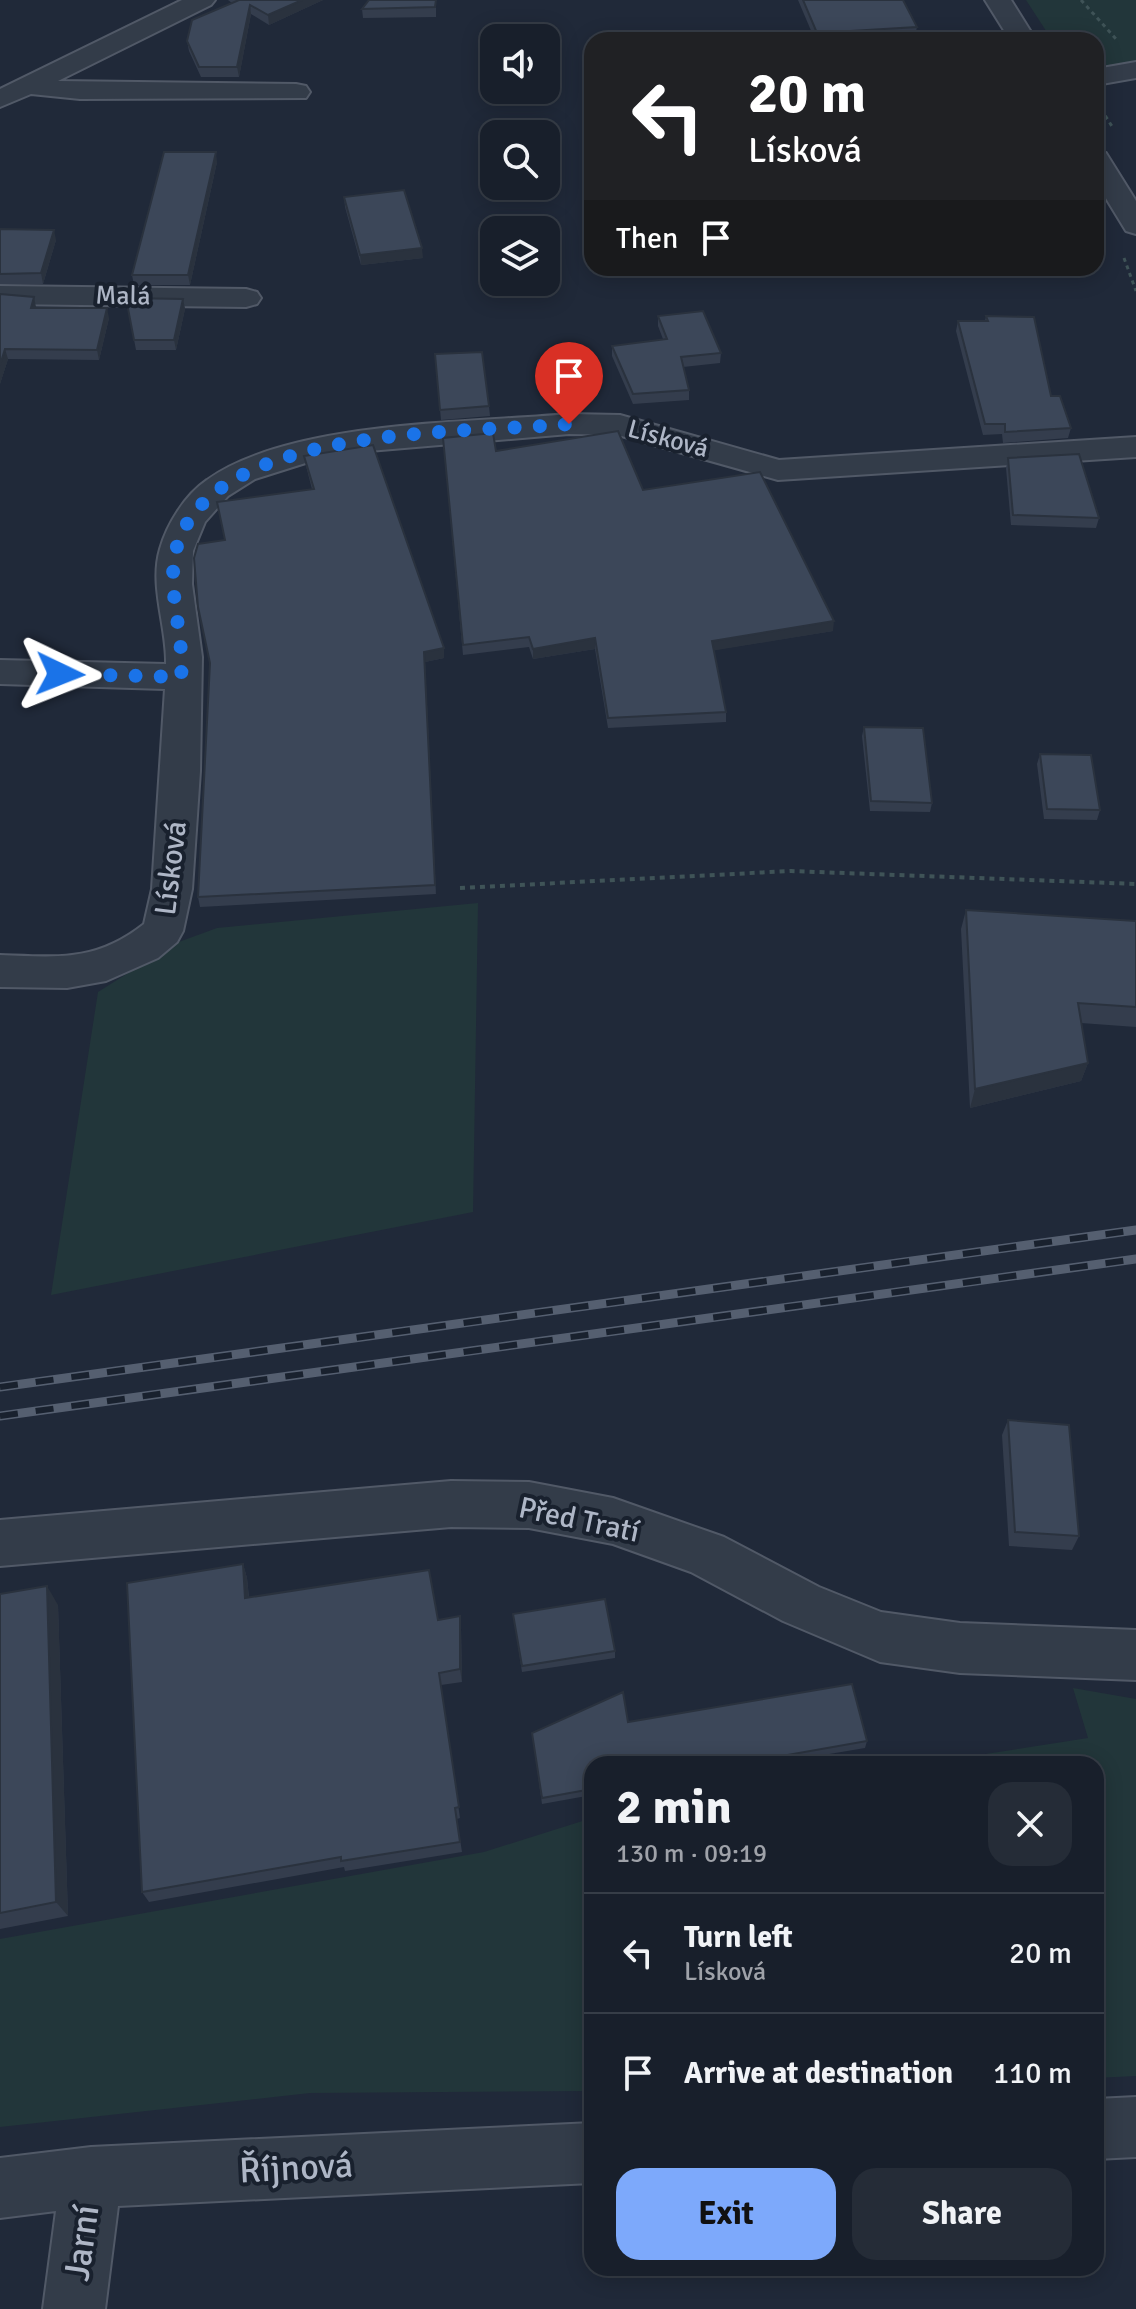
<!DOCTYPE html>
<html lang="en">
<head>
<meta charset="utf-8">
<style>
  :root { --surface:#181f2b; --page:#252c37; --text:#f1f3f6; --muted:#9fa2a9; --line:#363d47; --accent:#7da9fb }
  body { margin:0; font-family:Signika,sans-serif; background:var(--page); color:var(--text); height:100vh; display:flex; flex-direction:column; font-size:30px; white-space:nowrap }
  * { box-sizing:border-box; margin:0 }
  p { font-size:26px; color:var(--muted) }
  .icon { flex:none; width:44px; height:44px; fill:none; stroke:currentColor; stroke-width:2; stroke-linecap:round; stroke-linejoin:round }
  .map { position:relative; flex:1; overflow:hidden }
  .drawer { position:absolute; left:584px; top:1756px; width:520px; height:520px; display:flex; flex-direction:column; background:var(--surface); border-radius:24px; box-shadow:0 4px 20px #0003,0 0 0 2px var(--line) }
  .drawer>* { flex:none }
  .top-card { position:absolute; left:584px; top:32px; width:520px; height:244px; border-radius:24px; box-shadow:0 4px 20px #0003,0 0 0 2px var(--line); background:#202124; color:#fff; overflow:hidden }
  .buttons { position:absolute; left:480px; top:24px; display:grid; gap:16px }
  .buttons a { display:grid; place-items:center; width:80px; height:80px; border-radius:16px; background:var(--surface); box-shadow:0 4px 20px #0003,0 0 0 2px var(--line); font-size:40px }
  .pin { position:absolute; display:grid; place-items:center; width:68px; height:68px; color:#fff; margin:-82px -34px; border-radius:50% 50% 50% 0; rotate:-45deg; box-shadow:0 0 8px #0007 }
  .pin .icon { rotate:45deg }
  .me { position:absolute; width:88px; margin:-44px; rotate:92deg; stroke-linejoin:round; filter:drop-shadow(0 0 6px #0008) }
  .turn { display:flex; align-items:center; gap:28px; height:168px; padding:0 32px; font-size:36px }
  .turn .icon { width:104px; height:104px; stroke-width:2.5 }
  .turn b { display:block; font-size:56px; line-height:68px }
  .then { display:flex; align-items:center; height:76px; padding:0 32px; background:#0003; gap:16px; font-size:30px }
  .round { display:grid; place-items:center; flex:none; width:84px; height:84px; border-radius:24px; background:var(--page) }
  .headline { display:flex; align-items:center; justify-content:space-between; height:136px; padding:0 32px }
  h1 { font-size:48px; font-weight:800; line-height:60px }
  .cta { display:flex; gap:16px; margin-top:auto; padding:16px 32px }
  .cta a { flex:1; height:92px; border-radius:24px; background:var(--accent); color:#111; font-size:32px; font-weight:800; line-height:92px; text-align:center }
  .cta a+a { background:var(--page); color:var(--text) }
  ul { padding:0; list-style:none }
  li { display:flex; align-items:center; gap:24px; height:120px; padding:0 32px; border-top:2px solid var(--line) }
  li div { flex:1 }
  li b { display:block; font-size:30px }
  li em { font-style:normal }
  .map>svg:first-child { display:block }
</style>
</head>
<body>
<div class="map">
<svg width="1136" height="2309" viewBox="0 0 1136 2309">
  <rect width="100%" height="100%" fill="#202939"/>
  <path fill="#22363a" d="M1026 0H1136V68L1096 70V40H1052Z
    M478 903 473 1212 51 1295 98 992 176 943 217 928Z
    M1073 1688 1136 1699V2076L1096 2078V1764H921L1088 1738Z
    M592 1818V2091L310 2093 0 2127V1939L484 1852Z"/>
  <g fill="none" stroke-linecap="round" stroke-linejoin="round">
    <defs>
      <path id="minor" d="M182 0H215L211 5 58 81 296 84 306 86 310 92 306 98 80 99 31 94 0 107V89Z
        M985 0H1011L1036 40H1010Z
        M1136 62V78L1096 85V69Z
        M1096 151 1106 153 1136 201V234L1126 231 1096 182Z
        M0 286 246 289 257 292 261 298 257 304 246 307 0 304Z
        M569 414 620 415 779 460 1136 437V457L778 480 618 435 569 434 334 454 255 479 228 496 205 522 193 551 192 584 202 657 200 771 192 889 183 931 177 942 158 958 106 981 67 988 0 987V955C58 957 96 962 144 924L152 889 165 689 0 684V660L166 664C167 627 149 586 160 549 167 524 185 495 207 480 289 421 468 423 569 414Z
        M451 1481 529 1482 613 1498 724 1537 819 1587 881 1612 960 1623 1136 1630V1680L960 1673 880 1662 783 1621 691 1572 613 1544 529 1528 451 1527 0 1566V1520Z
        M1136 2097V2157L1096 2159V2099Z
        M592 2123V2183L118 2206 105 2309H43L56 2211 0 2218V2158L91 2147Z"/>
    </defs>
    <use href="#minor" stroke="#515967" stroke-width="4"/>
    <path stroke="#3f5357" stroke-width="3" stroke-dasharray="4 4" stroke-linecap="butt" d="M1081 0 1117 40
      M1101 109 1113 128
      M1124 258 1136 291"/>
    <path stroke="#3f5357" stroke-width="4" stroke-dasharray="5 5" stroke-linecap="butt" d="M460 888 791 871 1136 884"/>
    <use href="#minor" fill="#333c49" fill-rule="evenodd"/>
    <defs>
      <path id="rail" d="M0 1387 1136 1230
        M0 1416 1136 1259"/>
    </defs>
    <use href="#rail" stroke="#555f70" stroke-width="9"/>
    <use href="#rail" stroke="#19212e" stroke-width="6" stroke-dasharray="18" stroke-linecap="butt"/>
  </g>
  <path fill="#343d4d" d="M228 0H323L269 25 251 14 239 77H201L189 51 187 41 232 3Z
    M369 0H436V17L363 18 362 9Z
    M798 0H903L917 27 915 36 857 40H815Z
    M217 162 190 285H134L132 275Z
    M344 197 423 258 361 265 345 207Z
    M0 229 56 240 43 284H0Z
    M737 268H779H773L772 272 739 275Z
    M0 294 36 308 109 318 99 360 8 359 0 384Z
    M126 298 183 299 185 309 176 350H136Z
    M658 316 721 353 720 363 683 367 689 390V400L633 404 612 356V346L663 339 658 326Z
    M986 316 1051 396 1071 428 1068 438 1003 443 1002 434 983 435 956 331 958 321H985Z
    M435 354 489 406 490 416 441 420Z
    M443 438 643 490 833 631 714 650 726 712V722L608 728 595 649 533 659 529 647 463 655Z
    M304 456 444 658 425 662 436 894 200 907 198 897 210 664 225 540 312 489 306 466Z
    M1008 458 1099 518 1096 528 1011 525 1006 468Z
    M864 727 932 803 930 812 870 811 862 736Z
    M1040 754 1100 810 1097 820 1044 819 1037 764Z
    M966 910 1136 921V1027L1081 1023 1088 1063 1081 1081 970 1108 961 929Z
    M1008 1420 1079 1536 1072 1550 1009 1546 1002 1435Z
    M243 1564 247 1578 249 1597 438 1620 460 1616 461 1629 462 1682 441 1685 460 1818 457 1819 462 1852 345 1871 344 1867 149 1902 142 1892Z
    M0 1594 58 1605 68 1916 0 1929Z
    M513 1614 615 1651V1658L522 1672Z
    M628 1722 867 1741 865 1748 770 1764H592V1795L542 1804 532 1733Z"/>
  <path fill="#2a323e" d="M302 0H323L269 25 268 15Z
    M250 5 251 14 239 77 237 67Z
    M216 152 217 162 190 285 188 275Z
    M54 230 56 240 43 284 41 273Z
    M422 248 423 258 361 265 360 255Z
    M34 297 36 307 31 308Z
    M183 299 185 309 176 350 174 340Z
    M107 308 109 318 99 360 97 350Z
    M5 349 8 359 0 384V365Z
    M834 621 833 631 711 651 712 641Z
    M595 638V649L533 659V649Z
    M444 648V658L425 662 436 894 424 652Z
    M1088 1063 1081 1081 970 1108 975 1089Z
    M243 1564 247 1578 250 1611 245 1598Z
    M47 1586 58 1605 68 1916 56 1902Z
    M460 1616 461 1629 462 1682 460 1669Z"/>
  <path fill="#3c4759" stroke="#2a323e" stroke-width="2" d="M239 0H302L268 15 250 5 237 67H199L187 41 192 20Z
    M369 0H436L435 7 362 9Z
    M803 0H903L917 27 817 33Z
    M164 152H216L188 275H132Z
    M404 190 422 248 360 255 344 197Z
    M0 229 54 230 41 273 0 274Z
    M0 294 34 297 31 308H107L97 350 5 349 0 365Z
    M126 298 183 299 174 340H134Z
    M703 311 721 353 681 357 689 390 633 394 612 346 667 339 658 316Z
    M986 316 1034 317 1051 396H1060L1071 428 1005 432V424H985L958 321H988Z
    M482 352 489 406 440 410 435 354Z
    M618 431 643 490 760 472 834 621 712 641 726 712 608 718 595 638 533 649 529 637 463 645 443 438 493 433 496 451Z
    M373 445 444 648 424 652 435 885 198 897 210 663 198 607 194 558 198 544 225 540 217 502 314 489 304 456Z
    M1079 454 1099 518 1013 515 1008 458Z
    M864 727 923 728 932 803 871 801Z
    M1040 754 1091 755 1100 810 1047 809Z
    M966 910 1136 921V1007L1078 1003 1088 1063 975 1089Z
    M1008 1420 1069 1425 1079 1536 1015 1532Z
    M243 1564 245 1598 429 1570 438 1620 460 1616V1669L439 1673 459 1807 455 1808 460 1842 341 1861V1857L142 1892 127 1583Z
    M47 1586 56 1902 0 1913V1594Z
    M605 1599 615 1651 522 1666 513 1614Z
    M852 1684 867 1741 737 1764H592V1789L542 1798 532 1733 623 1692 628 1722Z"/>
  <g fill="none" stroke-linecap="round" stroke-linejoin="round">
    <path stroke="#1a73e8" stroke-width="14" stroke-dasharray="0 25.2" d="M60 674 181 677C185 636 166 590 176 550 209 423 464 434 569 424"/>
  </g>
  <g text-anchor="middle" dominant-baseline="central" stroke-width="8" stroke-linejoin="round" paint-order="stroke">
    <g font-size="26" fill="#aeb6c6" stroke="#19212e">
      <text transform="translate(123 296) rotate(1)">Malá</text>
      <text transform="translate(668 439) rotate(15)">Lísková</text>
    </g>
    <g font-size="30" fill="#aeb6c6" stroke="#19212e">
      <text transform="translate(171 868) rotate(-83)">Lísková</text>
      <text transform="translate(579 1520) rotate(12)">Před Tratí</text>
    </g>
    <g font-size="36" fill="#aeb6c6" stroke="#19212e">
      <text transform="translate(296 2168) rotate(-3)">Říjnová</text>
      <text transform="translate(82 2243) rotate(-82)">Jarní</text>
    </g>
  </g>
</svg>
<div class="buttons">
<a><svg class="icon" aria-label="sound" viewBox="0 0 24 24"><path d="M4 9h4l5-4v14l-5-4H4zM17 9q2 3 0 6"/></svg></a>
<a><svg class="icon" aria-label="search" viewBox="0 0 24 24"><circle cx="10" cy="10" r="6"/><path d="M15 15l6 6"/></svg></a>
<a><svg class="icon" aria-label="layers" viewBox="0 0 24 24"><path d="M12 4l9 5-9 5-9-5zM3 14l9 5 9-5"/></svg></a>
</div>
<div class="pin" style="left:569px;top:424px;background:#d93025"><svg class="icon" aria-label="arrive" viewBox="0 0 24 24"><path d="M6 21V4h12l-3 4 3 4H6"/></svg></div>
<svg class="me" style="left:60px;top:674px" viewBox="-20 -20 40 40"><path d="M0-17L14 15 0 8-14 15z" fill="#1a73e8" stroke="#fff" stroke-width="4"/></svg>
<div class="top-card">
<div class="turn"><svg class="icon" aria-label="left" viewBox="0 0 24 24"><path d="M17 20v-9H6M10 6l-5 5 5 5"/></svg><div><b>20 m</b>Lísková</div></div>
<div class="then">Then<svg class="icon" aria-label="arrive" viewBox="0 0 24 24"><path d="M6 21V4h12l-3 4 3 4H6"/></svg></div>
</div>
<section class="drawer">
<div class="headline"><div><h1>2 min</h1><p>130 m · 09:19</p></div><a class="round"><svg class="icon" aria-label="close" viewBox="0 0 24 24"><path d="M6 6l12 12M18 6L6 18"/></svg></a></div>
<ul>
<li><svg class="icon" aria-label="left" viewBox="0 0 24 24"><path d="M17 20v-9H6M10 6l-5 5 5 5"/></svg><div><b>Turn left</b><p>Lísková</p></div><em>20 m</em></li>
<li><svg class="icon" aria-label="arrive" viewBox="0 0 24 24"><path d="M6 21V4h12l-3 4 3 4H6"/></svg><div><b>Arrive at destination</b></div><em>110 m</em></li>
</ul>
<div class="cta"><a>Exit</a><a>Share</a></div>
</section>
</div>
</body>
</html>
